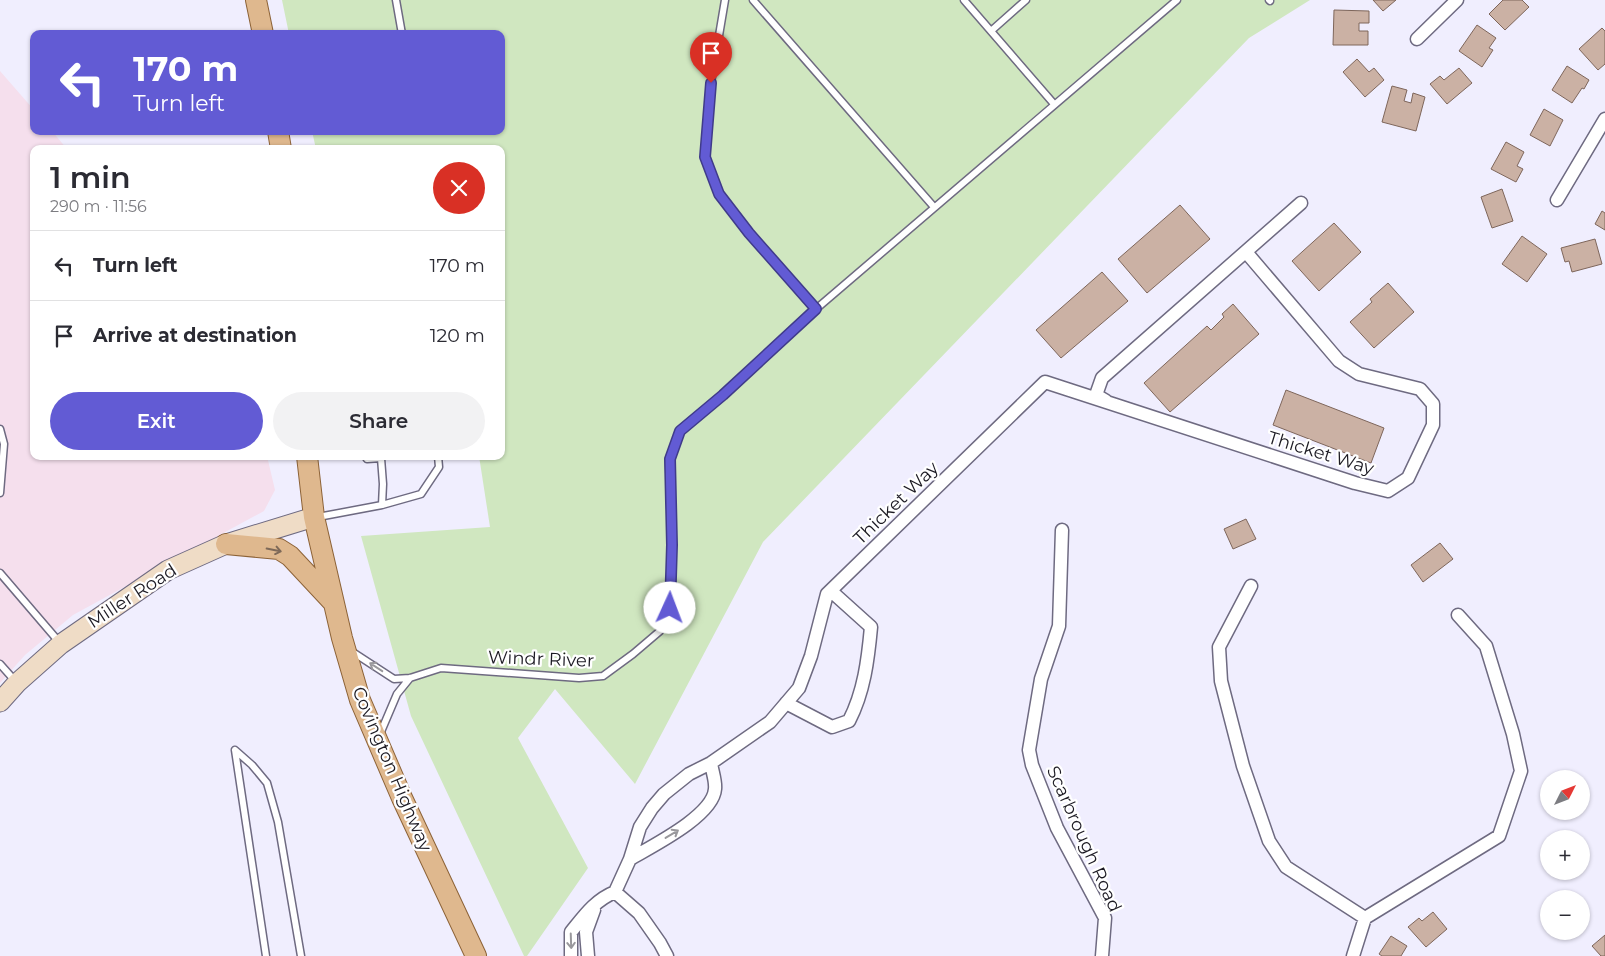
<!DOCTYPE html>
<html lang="en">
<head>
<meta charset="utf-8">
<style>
  :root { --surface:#fff; --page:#f2f2f3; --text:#2b2b33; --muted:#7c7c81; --line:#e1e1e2; --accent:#625bd4 }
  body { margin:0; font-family:Montserrat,sans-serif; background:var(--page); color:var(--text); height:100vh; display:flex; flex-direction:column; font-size:19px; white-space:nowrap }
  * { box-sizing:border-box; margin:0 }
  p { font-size:16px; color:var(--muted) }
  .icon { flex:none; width:28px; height:28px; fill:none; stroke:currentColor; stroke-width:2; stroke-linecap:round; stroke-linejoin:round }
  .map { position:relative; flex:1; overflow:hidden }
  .side { position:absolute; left:30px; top:145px; width:475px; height:315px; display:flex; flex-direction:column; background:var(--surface); border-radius:10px; box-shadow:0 1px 4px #0004 }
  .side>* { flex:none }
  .top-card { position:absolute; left:30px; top:30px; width:475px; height:105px; border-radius:10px; box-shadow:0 1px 4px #0004; background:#625bd4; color:#fff; overflow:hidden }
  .needle { width:32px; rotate:48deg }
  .buttons { position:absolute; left:1540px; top:770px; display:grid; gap:10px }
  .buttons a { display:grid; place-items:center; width:50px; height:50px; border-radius:50%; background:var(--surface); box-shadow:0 1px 4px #0004; font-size:25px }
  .pin { position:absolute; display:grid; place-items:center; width:42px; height:42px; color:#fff; margin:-51px -21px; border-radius:50% 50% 50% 0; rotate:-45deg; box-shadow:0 0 5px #0007 }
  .pin .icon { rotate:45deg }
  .me { position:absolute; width:55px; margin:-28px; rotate:2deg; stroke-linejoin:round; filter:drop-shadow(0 0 4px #0008) }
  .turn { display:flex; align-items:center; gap:18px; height:105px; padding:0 20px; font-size:22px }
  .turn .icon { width:65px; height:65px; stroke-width:2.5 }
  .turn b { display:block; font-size:35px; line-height:42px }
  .round { display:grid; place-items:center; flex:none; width:52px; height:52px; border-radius:26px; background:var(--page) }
  .head { display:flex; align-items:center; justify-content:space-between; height:85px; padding:0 20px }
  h1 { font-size:30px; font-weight:600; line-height:38px }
  .primary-button { display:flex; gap:10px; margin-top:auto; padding:10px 20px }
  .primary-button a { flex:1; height:58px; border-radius:30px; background:var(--accent); color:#fff; font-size:20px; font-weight:600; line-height:58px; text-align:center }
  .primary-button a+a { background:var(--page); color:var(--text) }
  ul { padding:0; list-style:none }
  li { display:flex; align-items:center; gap:15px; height:70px; padding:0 20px; border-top:1px solid var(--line) }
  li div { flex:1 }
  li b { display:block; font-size:19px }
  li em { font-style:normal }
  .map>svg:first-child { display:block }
</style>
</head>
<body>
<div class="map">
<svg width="1605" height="956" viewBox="0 0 1605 956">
  <rect width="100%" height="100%" fill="#f0eefe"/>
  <path fill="#f5dfed" d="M0 71 34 110V131H52L67 149H34V456H267L275 490 264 511 73 615 25 655 0 683Z"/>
  <path fill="#d0e7c0" d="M282 0H1310L1249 38 763 542 635 784 555 689 518 738 588 868 527 956H524L411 716 361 536 490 527 479 456H501V149H316L312 131H501V34H289Z"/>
  <path fill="#cbb1a4" stroke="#7e665b" d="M1373 0H1396L1383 11Z
    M1503 0H1522L1529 7 1505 30 1489 14Z
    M1334 10 1369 11V23H1359V31H1368V45H1333Z
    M1477 25 1496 38 1489 48 1493 50 1482 67 1459 51Z
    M1602 28 1605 31V64L1598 70 1579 49Z
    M1357 59 1369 72 1374 68 1384 80 1365 97 1343 72Z
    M1567 66 1589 80 1584 89 1582 88 1572 103 1552 90Z
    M1459 68 1472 83 1447 104 1430 84 1440 76 1444 80Z
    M1392 86 1407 90 1404 101 1411 103 1413 93 1425 97 1416 131 1382 122Z
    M1544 109 1563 120 1550 146 1530 135Z
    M1506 142 1524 152 1517 166 1523 169 1516 182 1491 169Z
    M1502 189 1513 221 1492 228 1481 197Z
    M1180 205 1210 239 1147 293 1118 259Z
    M1602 211 1605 213V230L1595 224Z
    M1334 223 1361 252 1319 291 1292 261Z
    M1522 236 1547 254 1527 282 1502 264Z
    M1595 239 1602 264 1572 272 1569 261 1565 262 1561 248Z
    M1102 272 1128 301 1061 358 1036 330Z
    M1388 283 1414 312 1374 348 1350 322 1372 302 1370 299Z
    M1233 304 1259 334 1170 412 1144 383 1207 326 1211 330 1224 317 1222 314Z
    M1286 390 1384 428 1371 463 1273 425Z
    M1246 519 1256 539 1233 549 1224 529Z
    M1440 543 1453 559 1423 582 1411 565Z
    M1433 912 1447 929 1426 947 1408 927 1419 918 1422 921Z
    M1605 935V956H1601L1592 946Z
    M1391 936 1407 946 1401 956H1382L1379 954Z"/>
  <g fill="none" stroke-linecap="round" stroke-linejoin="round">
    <defs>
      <path id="lane" d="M396 0 402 34
        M725 0 711 83 705 157 719 194 749 233 816 309
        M753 0 934 207
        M964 0 1054 104
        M1269 0 1270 1
        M991 31 1026 0
        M0 429 4 444 0 493
        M365 456 367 459 381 458 383 484 382 505
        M318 517 382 505 421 494 439 467 438 456
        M0 573 60 643
        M351 651 394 679 410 678 441 668 579 678 603 676 633 654 660 631 669 609 672 545 669 459 680 431 723 395 816 309 1177 0
        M0 664 16 682
        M380 734 397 694 410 678
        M235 750 252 765 267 783 278 822 301 956
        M235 750 266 956"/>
      <path id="street" d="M1417 39 1457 0
        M1557 200 1605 119
        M1106 401 1096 395 1102 378 1301 203
        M1062 530 1059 626 1041 679 1029 750 1032 765 1057 828 1105 918 1102 956
        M1251 586 1219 647 1221 681 1243 766 1269 841 1286 867 1365 918
        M786 703 832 727 849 721C864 692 868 660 871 627L831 591
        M630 859C652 846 713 816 715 789 716 781 712 771 711 763
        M615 892 639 913 660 943 667 956
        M571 956V932C584 916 595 900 615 892L630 859 640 827 652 808 664 794 689 774 711 763 770 722 799 688 811 656 827 594 1045 382 1355 483 1388 491 1408 478 1433 425V404L1420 389 1359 374 1339 361 1246 252
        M588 956 586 932 594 910
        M1353 956 1365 918 1499 836 1521 771 1513 734 1486 646 1458 615"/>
      <path id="secondary" d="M0 702 17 683 61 644 168 570 226 544 314 517"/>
      <path id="primary" d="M256 0 263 34
        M278 131 281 149
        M307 456 314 517 342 638 360 700 402 798 476 956
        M226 544 279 549 290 556 332 601"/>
    </defs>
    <use href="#lane" stroke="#6e6a81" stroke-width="9"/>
    <use href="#street" stroke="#6e6a81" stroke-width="15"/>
    <use href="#secondary" stroke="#6e6a81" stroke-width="21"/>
    <use href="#primary" stroke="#8c6237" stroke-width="22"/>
    <use href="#lane" stroke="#fff" stroke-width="6"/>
    <use href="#street" stroke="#fff" stroke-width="12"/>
    <use href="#secondary" stroke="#efdcc6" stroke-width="19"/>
    <use href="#primary" stroke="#dfb88e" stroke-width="20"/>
  </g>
  <defs><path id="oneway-shaft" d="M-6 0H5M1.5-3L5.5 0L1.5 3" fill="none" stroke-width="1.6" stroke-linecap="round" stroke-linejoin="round" transform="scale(1.25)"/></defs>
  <use stroke="#7e6958" href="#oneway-shaft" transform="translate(274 550) rotate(11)"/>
  <g stroke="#99989c">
    <use href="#oneway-shaft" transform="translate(376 667) rotate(-147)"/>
    <use href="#oneway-shaft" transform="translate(672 834) rotate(-31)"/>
    <use href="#oneway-shaft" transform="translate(571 941) rotate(88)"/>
  </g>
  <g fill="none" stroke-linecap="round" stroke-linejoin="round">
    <defs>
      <path id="route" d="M670 608 672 545 670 459 680 431 723 395 816 309 749 233 719 194 705 157 711 83"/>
    </defs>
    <use href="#route" stroke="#403b8a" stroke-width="12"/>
    <use href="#route" stroke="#625bd4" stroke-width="9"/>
  </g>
  <g text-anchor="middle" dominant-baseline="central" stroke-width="4.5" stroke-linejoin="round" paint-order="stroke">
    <g font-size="18" fill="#1c1a23" stroke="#fff">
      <text transform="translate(1321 453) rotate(17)">Thicket Way</text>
      <text transform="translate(896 503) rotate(-44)">Thicket Way</text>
      <text transform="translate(132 596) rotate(-33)">Miller Road</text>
      <text transform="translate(541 659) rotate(2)">Windr River</text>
      <text transform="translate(392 769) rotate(67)">Covington Highway</text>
      <text transform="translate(1084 839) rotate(66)">Scarbrough Road</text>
    </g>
  </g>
</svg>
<div class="buttons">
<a><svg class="needle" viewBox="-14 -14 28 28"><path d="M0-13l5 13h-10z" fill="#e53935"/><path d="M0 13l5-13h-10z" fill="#7c7c81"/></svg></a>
<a>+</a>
<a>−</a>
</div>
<div class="pin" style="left:711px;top:83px;background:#d93025"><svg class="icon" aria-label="arrive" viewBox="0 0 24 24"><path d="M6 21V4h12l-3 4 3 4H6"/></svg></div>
<svg class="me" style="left:670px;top:608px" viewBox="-20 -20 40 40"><circle r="19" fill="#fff"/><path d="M0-13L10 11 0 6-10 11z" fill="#625bd4"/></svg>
<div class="top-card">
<div class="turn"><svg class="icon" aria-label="left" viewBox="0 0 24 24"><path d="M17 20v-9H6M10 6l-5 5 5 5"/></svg><div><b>170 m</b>Turn left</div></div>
</div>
<section class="side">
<div class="head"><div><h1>1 min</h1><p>290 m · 11:56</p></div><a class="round" style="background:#d93025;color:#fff"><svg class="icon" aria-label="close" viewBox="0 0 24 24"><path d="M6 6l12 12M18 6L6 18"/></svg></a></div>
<ul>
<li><svg class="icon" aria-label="left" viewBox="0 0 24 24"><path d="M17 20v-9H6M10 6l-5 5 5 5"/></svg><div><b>Turn left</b></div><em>170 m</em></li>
<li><svg class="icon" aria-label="arrive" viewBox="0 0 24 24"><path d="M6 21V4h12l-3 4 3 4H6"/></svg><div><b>Arrive at destination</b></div><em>120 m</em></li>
</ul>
<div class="primary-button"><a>Exit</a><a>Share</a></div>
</section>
</div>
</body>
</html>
